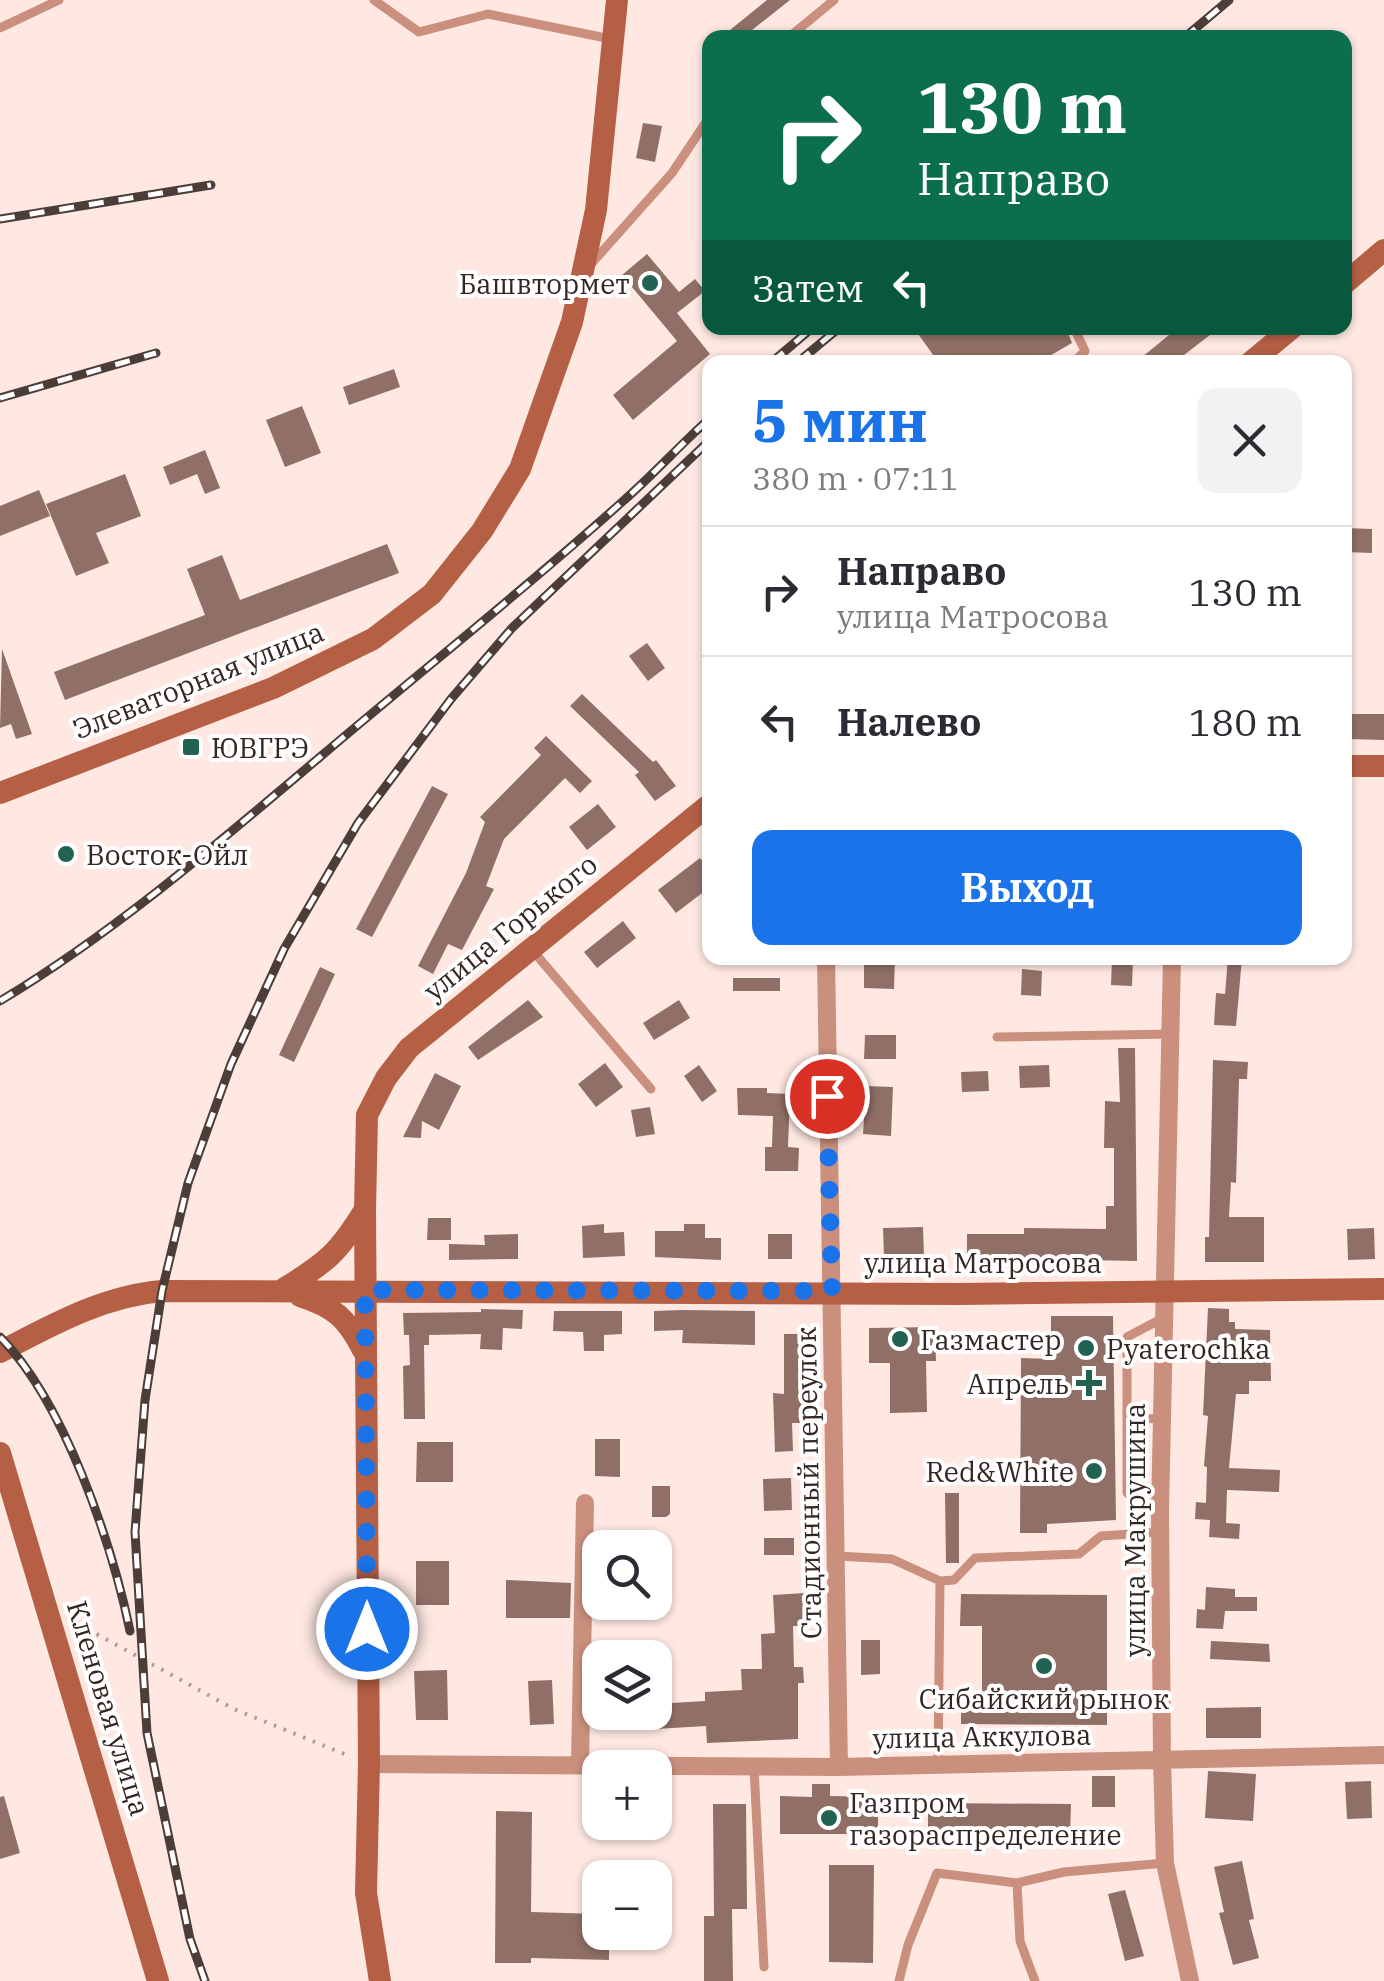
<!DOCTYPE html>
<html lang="ru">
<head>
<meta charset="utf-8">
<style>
  :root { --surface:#fff; --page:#f2f2f3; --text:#2b2b33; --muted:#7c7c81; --line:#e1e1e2; --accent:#1a73e8 }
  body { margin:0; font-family:"IBM Plex Serif",serif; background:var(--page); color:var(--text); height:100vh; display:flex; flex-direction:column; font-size:38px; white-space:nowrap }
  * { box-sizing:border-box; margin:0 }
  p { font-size:32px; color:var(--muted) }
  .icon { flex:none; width:55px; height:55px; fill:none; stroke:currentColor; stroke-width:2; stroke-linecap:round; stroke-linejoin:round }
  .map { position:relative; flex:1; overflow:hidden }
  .details { position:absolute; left:702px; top:355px; width:650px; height:610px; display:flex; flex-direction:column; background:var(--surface); border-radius:20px; box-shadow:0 2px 8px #0004 }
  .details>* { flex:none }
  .banner { position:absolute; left:702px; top:30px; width:650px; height:305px; border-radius:20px; box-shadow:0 2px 8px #0004; background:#0b6e4f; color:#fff; overflow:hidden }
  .buttons { position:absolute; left:582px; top:1530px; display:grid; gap:20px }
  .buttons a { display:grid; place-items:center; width:90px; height:90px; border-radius:20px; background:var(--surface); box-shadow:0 2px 8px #0004; font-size:50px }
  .pin { position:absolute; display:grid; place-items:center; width:85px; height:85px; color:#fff; margin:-42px; border:5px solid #fff; border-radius:50%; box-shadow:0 2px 10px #0007 }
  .me { position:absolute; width:110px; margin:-55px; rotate:0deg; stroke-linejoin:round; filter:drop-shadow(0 0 8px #0008) }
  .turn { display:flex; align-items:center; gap:35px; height:210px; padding:0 50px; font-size:45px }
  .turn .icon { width:130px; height:130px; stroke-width:2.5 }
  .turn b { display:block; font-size:70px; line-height:85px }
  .then { display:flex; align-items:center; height:95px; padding:0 50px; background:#0003; gap:20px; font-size:38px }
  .round { display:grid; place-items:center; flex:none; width:105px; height:105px; border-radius:20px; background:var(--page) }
  .headline { display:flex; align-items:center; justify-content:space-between; height:170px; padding:0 50px }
  h1 { font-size:60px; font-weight:700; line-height:75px; color:var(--accent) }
  .button { display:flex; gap:20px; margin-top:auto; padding:20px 50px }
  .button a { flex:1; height:115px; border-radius:20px; background:var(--accent); color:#fff; font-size:40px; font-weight:700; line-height:115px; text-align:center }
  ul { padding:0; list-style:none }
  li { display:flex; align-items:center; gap:30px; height:130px; padding:0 50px; border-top:2px solid var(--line) }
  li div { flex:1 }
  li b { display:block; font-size:38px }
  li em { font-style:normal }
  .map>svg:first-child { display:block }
</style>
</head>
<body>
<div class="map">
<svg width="1384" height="1981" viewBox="0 0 1384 1981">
  <rect width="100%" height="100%" fill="#fee8e1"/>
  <path fill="#907066" d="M767 0H790L742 38H720Z
    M643 123 662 126 655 162 636 158Z
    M647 254 679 292 695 279 705 291 677 313 710 354 633 420 613 395 677 341 622 275Z
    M914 328H1066L1072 343 1039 362H938Z
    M1163 328H1219L1175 362H1136L1169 335Z
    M394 369 400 387 349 405 343 387Z
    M302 406 321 453 285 467 266 420Z
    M205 450 220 488 205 494 197 474 170 485 163 467Z
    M125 474 141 516 96 533 109 563 76 576 46 504Z
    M39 490 50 516 0 536V506Z
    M1345 528 1372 529V553L1345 552Z
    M387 544 399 573 65 700 54 672 205 615 187 569 222 555 240 600Z
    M647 643 665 668 648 681 629 656Z
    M2 649 32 734 16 739 11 724 0 728Z
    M582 694 653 762 656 760 676 786 655 801 635 775 639 772 570 706Z
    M1349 714H1384V740L1349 739Z
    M546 736 592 781 580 793 565 778 504 839 486 886 494 889 462 950 448 944 433 974 418 966 466 873 485 822 480 817 541 755 534 748Z
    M432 786 448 794 372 937 356 929Z
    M598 804 616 827 587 850 569 827Z
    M700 858 710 870V887L676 913 658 890Z
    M623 921 636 938 597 968 584 952Z
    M864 958H895L894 989 864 988Z
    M1112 958H1133L1132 986 1111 985Z
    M1228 958H1242L1236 1026 1214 1025 1216 993 1225 994Z
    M320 967 335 974 294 1062 279 1055Z
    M1022 969 1042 971 1041 996 1021 995Z
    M733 978H780V991H733Z
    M528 1000 543 1017 478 1060 468 1047Z
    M679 1000 690 1018 654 1040 643 1023Z
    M865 1035H896V1059H864Z
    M1118 1048H1135L1137 1261 967 1258V1234H1024V1228L1106 1229V1206H1114V1148H1104L1105 1101 1120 1102Z
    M1213 1060 1248 1062 1247 1079H1239L1236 1183 1231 1182 1229 1217H1264V1262H1205V1237H1209Z
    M605 1063 623 1087 596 1107 578 1084Z
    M699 1065 717 1091 702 1102 684 1076Z
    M1049 1065 1050 1087 1020 1088 1019 1066Z
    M988 1071 989 1091 962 1092 961 1072Z
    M435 1073 461 1086 439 1130 422 1121 421 1138 403 1137Z
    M866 1086 893 1087 891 1136 863 1134Z
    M737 1088H767V1093L790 1094 788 1147 799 1148 798 1171H765V1147H772L773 1116 738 1115Z
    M650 1107 655 1134 636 1137 631 1110Z
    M428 1218H451V1240H427Z
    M604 1224V1233L624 1232 625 1256 583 1258 582 1226Z
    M684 1224H705V1238H721V1260L655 1257V1231H684Z
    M923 1227 924 1256 884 1258 883 1228Z
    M1374 1228 1375 1259 1348 1260 1347 1229Z
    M518 1234V1259L449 1260V1244L485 1245 484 1235Z
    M768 1234H792V1259H768Z
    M1208 1308 1229 1309V1322H1235V1329L1270 1330 1271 1381H1249V1394H1236L1229 1468 1280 1470 1279 1492 1227 1490 1226 1523 1240 1524 1239 1539 1209 1537 1210 1520 1195 1519 1196 1502 1206 1503 1207 1467 1204 1466 1208 1416 1203 1415Z
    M481 1309 523 1310 522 1329 503 1328 502 1350 480 1349 481 1334 429 1335V1345H424L425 1419H404L403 1366 410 1365 409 1335H404L403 1313 481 1312Z
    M683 1310 755 1311V1345L682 1343 683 1330 654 1331V1311Z
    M554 1311H622V1334L604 1335V1351H584L583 1332 553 1331Z
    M1051 1316H1113L1116 1520 1047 1524V1533H1020L1021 1358 1051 1359Z
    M935 1327 936 1361H926L927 1412 890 1413V1363H869V1328Z
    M784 1334H810L809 1423H792L793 1451 775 1452 773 1393 784 1394Z
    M595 1439H620V1477L595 1476Z
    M417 1442H453V1482H416Z
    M791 1478 792 1510 764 1511 763 1479Z
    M652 1486H670V1514L666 1517H652Z
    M945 1493H959V1563H946Z
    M764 1538H794V1555H764Z
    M416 1561H449V1605H416Z
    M506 1580 571 1583 570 1618H506Z
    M1206 1587 1235 1589V1597H1257V1611H1225L1223 1629 1196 1628 1197 1609 1205 1610Z
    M805 1593 806 1626H793L794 1667H803L804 1683H798V1739L707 1743 706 1726 639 1730 638 1712H655V1704L705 1701V1692L742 1690 741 1669H762L761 1634 775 1633 773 1595Z
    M961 1594 1107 1595V1725L961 1724V1705H982V1626H960Z
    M861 1640H880V1674L861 1675Z
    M1211 1641 1269 1644 1270 1662 1210 1659Z
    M447 1670 448 1720H416L414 1671Z
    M552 1680 554 1724 530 1725 528 1681Z
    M1261 1707V1738H1206V1708Z
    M1208 1771 1256 1774 1253 1821 1205 1818Z
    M1092 1776H1115V1807H1092Z
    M1371 1781 1372 1818 1347 1819 1345 1782Z
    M812 1784H830V1796L878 1797V1834H780V1796L812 1797Z
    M4 1796 20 1853 0 1859V1797Z
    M928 1803 1071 1804 1070 1838 928 1837Z
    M713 1804H746L747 1909H732L733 1981H704V1916H714Z
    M496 1811 532 1812 531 1912 600 1914V1932H609V1960L531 1958V1963H495Z
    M1242 1861 1254 1919 1249 1920 1259 1958 1233 1965 1219 1913 1224 1912 1214 1867Z
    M829 1865H874L873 1963 829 1962Z
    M1125 1890 1144 1956 1125 1961 1108 1894Z"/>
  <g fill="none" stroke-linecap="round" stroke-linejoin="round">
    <path stroke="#ad9a94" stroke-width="4" stroke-dasharray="2.5 8" stroke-linecap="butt" d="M69 1619 234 1709 347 1755"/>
    <path stroke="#cb8f7d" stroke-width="9" d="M374 0 419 32 488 14 611 39
      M0 28 59 0
      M788 38 834 0
      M591 264 672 173 710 116
      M1074 362 1085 351 1074 328
      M533 951 651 1089
      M997 1037 1172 1034
      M1127 1420 1162 1418
      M1159 1509 1127 1493V1337L1163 1318
      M837 1556 892 1559 940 1581 954 1580 975 1558 1079 1554 1101 1536 1161 1532
      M938 1765 940 1581
      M754 1767 764 1967
      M1017 1883 1020 1941 1035 1981
      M899 1981 908 1945 937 1873 1017 1883 1064 1872 1165 1863"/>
    <path stroke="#cb8f7d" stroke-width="18" d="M826 958 839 1767
      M1172 958 1160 1510 1162 1760 1165 1863 1190 1981
      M369 1764 839 1767 1384 1755
      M580 1764 585 1503"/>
    <path stroke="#b55f45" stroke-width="22" d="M1345 283 1384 250
      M1251 362 1292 328
      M1345 766H1384
      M0 793 273 688 373 639 432 594 482 531 520 469 572 322 596 210 617 0
      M285 1288C326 1263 339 1252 364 1211
      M300 1296C334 1307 347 1318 363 1350
      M0 1352C52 1325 103 1296 162 1291L960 1294 1384 1289
      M0 1453 158 1981
      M380 1981 366 1893 369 1764 365 1210 367 1115 386 1078 409 1048 710 804"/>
    <defs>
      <path id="rail" d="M1184 38 1229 0
        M0 219 211 185
        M772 362 812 328
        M798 362 839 328
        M0 398 156 353
        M0 1001C115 932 218 843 320 757 420 672 524 590 622 502 653 475 680 445 710 418
        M0 1337C64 1401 112 1544 130 1631
        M205 1981 190 1939 147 1733 135 1532 145 1400 162 1291 188 1183 231 1064 284 949 358 823 451 699 512 628 710 440"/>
    </defs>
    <use href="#rail" stroke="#4c3d38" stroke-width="9"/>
    <use href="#rail" stroke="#fff" stroke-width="5" stroke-dasharray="15" stroke-linecap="butt"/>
  </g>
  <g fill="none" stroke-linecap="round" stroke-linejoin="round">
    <path stroke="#1a73e8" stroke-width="18" stroke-dasharray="0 32.4" d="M367 1629 365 1290 832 1291 827 1096"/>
  </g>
  <g fill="#216251" stroke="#fff" stroke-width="4">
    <circle cx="650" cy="283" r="10"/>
    <rect x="181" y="737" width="20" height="20" rx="5"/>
    <circle cx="66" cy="854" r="10"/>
    <circle cx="900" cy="1339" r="10"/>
    <circle cx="1086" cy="1348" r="10"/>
    <path d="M1084 1368h10v10h10v10h-10v10h-10v-10h-10v-10h10z"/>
    <circle cx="1094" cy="1471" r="10"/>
    <circle cx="1044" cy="1666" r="10"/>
    <circle cx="829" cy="1818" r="10"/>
  </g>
  <g text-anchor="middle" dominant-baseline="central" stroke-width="8" stroke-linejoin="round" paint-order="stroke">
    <g font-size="28" fill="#342622" stroke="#fff" text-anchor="start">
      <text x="630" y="283" text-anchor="end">Башвтормет</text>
      <text x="211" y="747">ЮВГРЭ</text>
      <text x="86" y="854">Восток-Ойл</text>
      <text x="920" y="1339">Газмастер</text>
      <text x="1106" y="1348">Pyaterochka</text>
      <text x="1069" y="1383" text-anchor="end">Апрель</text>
      <text x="1074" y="1471" text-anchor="end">Red&amp;White</text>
      <text x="1044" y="1698" text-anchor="middle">Сибайский рынок</text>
      <text x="849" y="1802">Газпром<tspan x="849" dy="32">газораспределение</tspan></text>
    </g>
    <g font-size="28" fill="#342622" stroke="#fff">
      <text transform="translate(198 680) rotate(-22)">Элеваторная улица</text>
      <text transform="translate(510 927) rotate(-39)">улица Горького</text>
      <text x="983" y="1262">улица Матросова</text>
      <text transform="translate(808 1483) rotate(-91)">Стадионный переулок</text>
      <text transform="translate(1134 1530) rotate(-90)">улица Макрушина</text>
      <text transform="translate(109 1708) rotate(73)">Кленовая улица</text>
      <text transform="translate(982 1736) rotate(-1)">улица Аккулова</text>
    </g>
  </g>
</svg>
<div class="buttons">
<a><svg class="icon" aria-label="search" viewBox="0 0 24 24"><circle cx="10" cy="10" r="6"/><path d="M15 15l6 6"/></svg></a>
<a><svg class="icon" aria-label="layers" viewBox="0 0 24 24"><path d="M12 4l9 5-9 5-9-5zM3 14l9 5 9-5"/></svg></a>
<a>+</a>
<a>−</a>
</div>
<div class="pin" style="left:827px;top:1096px;background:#d93025"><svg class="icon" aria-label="arrive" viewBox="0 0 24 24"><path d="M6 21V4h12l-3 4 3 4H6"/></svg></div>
<svg class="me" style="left:367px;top:1629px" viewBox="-20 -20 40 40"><circle r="17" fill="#1a73e8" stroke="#fff" stroke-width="3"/><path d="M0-11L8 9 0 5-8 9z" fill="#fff"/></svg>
<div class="banner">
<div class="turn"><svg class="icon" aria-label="right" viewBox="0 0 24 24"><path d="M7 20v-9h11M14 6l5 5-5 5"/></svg><div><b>130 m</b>Направо</div></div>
<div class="then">Затем<svg class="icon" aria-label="left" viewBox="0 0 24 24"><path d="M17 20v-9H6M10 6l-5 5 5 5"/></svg></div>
</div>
<section class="details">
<div class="headline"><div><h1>5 мин</h1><p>380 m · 07:11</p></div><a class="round"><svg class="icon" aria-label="close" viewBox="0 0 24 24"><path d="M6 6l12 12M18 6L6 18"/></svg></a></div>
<ul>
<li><svg class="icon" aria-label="right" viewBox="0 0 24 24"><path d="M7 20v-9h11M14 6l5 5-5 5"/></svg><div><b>Направо</b><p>улица Матросова</p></div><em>130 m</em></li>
<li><svg class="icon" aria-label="left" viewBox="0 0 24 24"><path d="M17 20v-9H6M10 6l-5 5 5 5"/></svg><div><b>Налево</b></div><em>180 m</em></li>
</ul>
<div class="button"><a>Выход</a></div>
</section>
</div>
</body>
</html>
